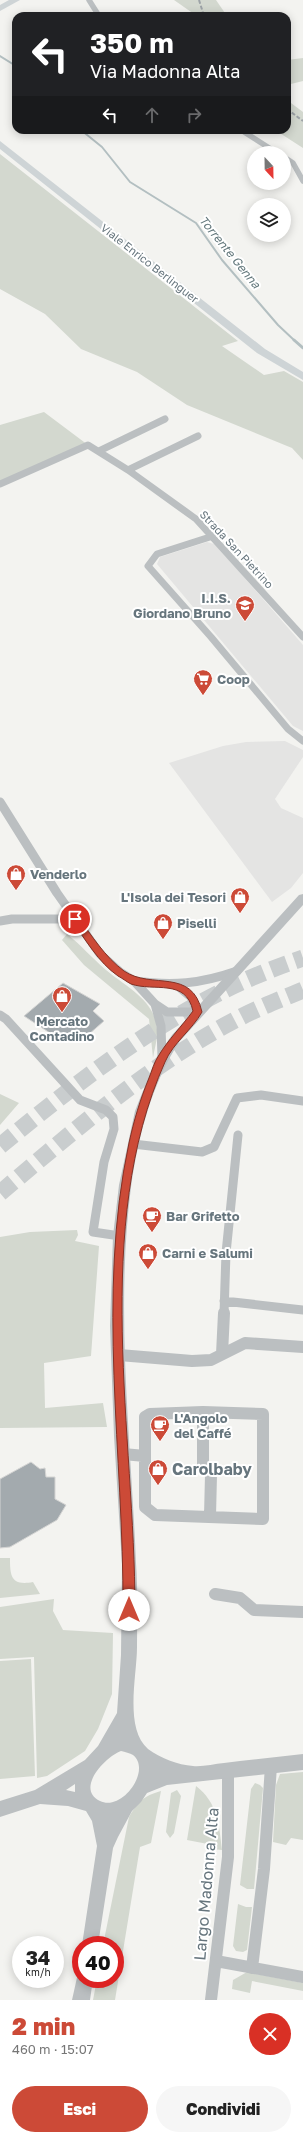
<!DOCTYPE html>
<html lang="it">
<head>
<meta charset="utf-8">
<style>
  :root { --surface:#fff; --page:#f6f6f6; --text:#222; --muted:#767676; --accent:#cc4a37 }
  body { margin:0; font-family:"Golos Text",sans-serif; background:var(--page); color:var(--text); height:100vh; display:flex; flex-direction:column; font-size:15px; white-space:nowrap }
  * { box-sizing:border-box; margin:0 }
  p { font-size:13px; color:var(--muted) }
  .icon { flex:none; width:22px; height:22px; fill:none; stroke:currentColor; stroke-width:2; stroke-linecap:round; stroke-linejoin:round }
  .map { position:relative; height:2000px; overflow:hidden }
  .drawer { display:flex; flex-direction:column; background:var(--surface); flex:1 }
  .drawer>* { flex:none }
  .hud { position:absolute; left:12px; top:12px; width:279px; height:122px; border-radius:12px; box-shadow:0 2px 10px #0003; background:#202124; color:#fff; overflow:hidden }
  .needle { width:26px; rotate:158deg }
  .tools { position:absolute; left:247px; top:146px; display:grid; gap:8px }
  .tools a { display:grid; place-items:center; width:44px; height:44px; border-radius:50%; background:var(--surface); box-shadow:0 2px 10px #0003; font-size:20px }
  .speed { position:absolute; left:12px; top:1936px; display:flex; gap:8px; font-size:20px; font-weight:700; text-align:center }
  .speed>* { display:grid; place-content:center; width:52px; height:52px; border-radius:50%; background:var(--surface); box-shadow:0 2px 10px #0003; line-height:1 }
  .speed small { font-size:10px; font-weight:400 }
  .speed .limit { border:6px solid #d22; background:#fff; color:#111 }
  .pin { position:absolute; display:grid; place-items:center; width:34px; height:34px; color:#fff; margin:-17px; border:2px solid #fff; border-radius:50%; box-shadow:0 1px 4px #0007 }
  .me { position:absolute; width:44px; margin:-22px; rotate:0deg; stroke-linejoin:round; filter:drop-shadow(0 0 3px #0008) }
  .turn { display:flex; align-items:center; gap:14px; height:84px; padding:0 12px; font-size:18px }
  .turn .icon { width:52px; height:52px; stroke-width:2.5 }
  .turn b { display:block; font-size:28px; line-height:34px }
  .lanes { display:flex; align-items:center; height:38px; padding:0 12px; background:#0003; justify-content:center; gap:20px; direction:ltr }
  .lanes .off { opacity:.35 }
  .round { display:grid; place-items:center; flex:none; width:42px; height:42px; border-radius:21px; background:var(--page) }
  .summary { display:flex; align-items:center; justify-content:space-between; height:68px; padding:0 12px }
  h1 { font-size:24px; font-weight:800; line-height:30px; color:var(--accent) }
  .cta { display:flex; gap:8px; margin-top:auto; padding:8px 12px }
  .cta a { flex:1; height:46px; border-radius:24px; background:var(--accent); color:#fff; font-size:16px; font-weight:800; line-height:46px; text-align:center }
  .cta a+a { background:var(--page); color:var(--text) }
  .map>svg:first-child { display:block }
</style>
</head>
<body>
<div class="map">
<svg width="303" height="2000" viewBox="0 0 303 2000">
  <rect width="100%" height="100%" fill="#f3f3f0"/>
  <path fill="#e4e4e3" d="M207 542 214 544 237 569 303 645V731L293 726 157 564 160 557Z
    M285 741 303 750V757L275 799 281 808 303 818V873L291 888 272 902 169 763 223 746 246 742Z"/>
  <path fill="#d3d8cf" d="M174 0H216L227 16H194V14Z
    M303 58V81L287 85V60Z
    M287 100 303 112V148L275 130H287Z
    M0 154 238 341 222 346 264 375 284 371 303 382V460L292 448 187 405 137 372 81 349 45 314 0 289Z
    M44 412 88 445 0 484V425Z
    M67 934C81 945 92 958 106 970 126 987 159 1002 157 1034 157 1042 154 1050 153 1058L149 1019 84 965 62 940Z
    M0 1094 19 1103 0 1125Z
    M77 1230 78 1235 75 1241 99 1246 91 1356 44 1363 45 1408 103 1403 107 1427 0 1428V1237L30 1232Z
    M0 1558H10C10 1576 11 1586 33 1582L40 1594 0 1598Z
    M54 1599 53 1611 63 1630 113 1633 112 1694 98 1729 85 1751 47 1776 37 1778 34 1657 0 1659V1607Z
    M31 1659 35 1776 0 1779V1661Z
    M303 1772V1840L291 1838 286 1845 273 1842 276 1785 280 1774Z
    M255 1783 260 1785 263 1788 254 1889H247L240 1885 251 1789Z
    M196 1786C218 1803 219 1825 222 1850L213 1849V1845L187 1840Z
    M177 1790 181 1796 174 1833 170 1838 166 1832 171 1793Z
    M161 1791 151 1843 140 1847 115 2000H93L97 1979H115V1945H103L129 1817C138 1802 143 1796 161 1791Z
    M238 1904 246 1907H252L247 1950 243 1952 236 1951 233 1946Z
    M247 1972 303 1983V1991L252 1981 250 1993 232 1989 233 1980Z"/>
  <g fill="none" stroke-linecap="round" stroke-linejoin="round">
    <path stroke="#b3bfc1" stroke-width="2" d="M0 56 16 66
      M81 130 102 147 130 182 196 223 222 260 278 325 295 341"/>
    <path stroke="#b3bfc1" stroke-width="3" d="M294 340 303 348"/>
  </g>
  <path fill="#a3aaae" stroke="#d4d4d3" d="M63 983 100 1004 93 1011 104 1021 88 1035 59 1039 24 1016Z
    M31 1462 40 1469 45 1468 46 1477H55V1499L66 1505 57 1520 10 1547 0 1548V1479Z"/>
  <g fill="none" stroke-linecap="round" stroke-linejoin="round">
    <path stroke="#c9cdce" stroke-width="17" stroke-dasharray="17 8" stroke-linecap="butt" d="M0 1146C69 1089 139 1034 219 993 246 979 274 968 303 958
      M0 1193C75 1130 151 1063 239 1018 260 1007 282 999 303 990"/>
    <path stroke="#bbbfc1" stroke-width="5.5" d="M89 0 99 16
      M241 130 277 153
      M284 157 293 163 303 181"/>
    <path stroke="#bbbfc1" stroke-width="7" d="M99 451 165 419
      M128 470 198 436
      M0 484 88 445 128 470 196 519 303 637
      M213 536 157 554 148 566 211 637 288 729 303 741"/>
    <path stroke="#bbbfc1" stroke-width="9" d="M0 802 57 893 100 954 120 972 134 981 155 1004 167 1012H198L191 997 178 986
      M0 921 12 919H75
      M134 981C173 986 200 984 237 971
      M155 1004 161 1026 162 1058
      M0 1015 6 1019 80 1100 106 1110 113 1117 114 1129 104 1162 93 1232 120 1236
      M133 1144 202 1152 214 1147 237 1098 261 1095 303 1101
      M224 1301 303 1310
      M224 1314 226 1253 238 1135"/>
    <path stroke="#bbbfc1" stroke-width="12" d="M222 1354 224 1313
      M119 1355 192 1361 211 1360 245 1343 303 1347
      M203 1412 263 1414V1519L155 1515 145 1507V1417L150 1414Z
      M203 1412V1464L211 1475 210 1516
      M123 1454 145 1456
      M215 1594 240 1598 254 1610 303 1612
      M216 1961 303 1977
      M252 1968 264 1869 271 1766
      M211 2000 228 1857V1771"/>
    <path fill="#bbbfc1" fill-rule="evenodd" d="M303 894V905L180 1041C152 1082 138 1138 131 1187 115 1312 131 1438 136 1563 138 1591 137 1619 137 1647 137 1676 124 1728 148 1749 160 1758 178 1765 193 1766 202 1767 214 1764 224 1763 250 1760 277 1757 303 1754V1770L167 1785 147 1793 141 1802 132 1811 118 1837 113 1848 98 1945H82L97 1846 92 1821 86 1811 68 1806 40 1804 0 1817V1801L35 1790 85 1760 98 1746 117 1713 121 1655 122 1564 114 1436 110 1326 113 1236 119 1185 135 1111 156 1058 172 1035 299 895ZM121 1751C125 1752 130 1753 133 1755 152 1770 122 1812 100 1801 75 1789 105 1757 121 1751ZM75 1784V1792L66 1790Z
      M81 1972V1979H93L90 2000H72L78 1973Z"/>
    <path fill="#ced4d6" fill-rule="evenodd" d="M9 0H20L0 11V5Z
      M0 141 265 349 303 372V380L257 353 0 149Z"/>
    <path stroke="#9da3a7" stroke-width="2" stroke-dasharray="4 2" stroke-linecap="butt" d="M199 0 204 16
      M287 109 303 121"/>
  </g>
  <path fill="#cc4a37" stroke="#853024" d="M75 916 78 917C92 936 105 957 124 971 152 990 192 967 202 1012 192 1030 173 1043 165 1062 91 1227 135 1434 135 1610L133 1614 129 1615 125 1614 123 1610C124 1454 96 1297 129 1143 134 1120 140 1100 149 1078 152 1071 154 1062 159 1055 168 1040 182 1026 193 1011 186 978 154 992 131 984 127 982 122 978 118 976 98 962 86 940 72 921L71 919Z"/>
  <defs>
    <symbol id="school-pin" viewBox="-11 -11 22 30"><path d="M0 17L-7.5 6A9.5 9.5 0 1 1 7.5 6Z" fill="#cc4a37" stroke="#fff"/><path d="M0-5L7-2L0 1L-7-2ZM-4 1L0 2.5L4 1V4Q0 6-4 4Z" fill="#fff"/></symbol>
    <symbol id="supermarket-pin" viewBox="-11 -11 22 30"><path d="M0 17L-7.5 6A9.5 9.5 0 1 1 7.5 6Z" fill="#cc4a37" stroke="#fff"/><path d="M-6-5.5h2.5l.6 2H6L4.5 2H-2.5L-4.4-4H-6ZM-1.5 3.2a1.3 1.3 0 1 0 .1 0ZM3 3.2a1.3 1.3 0 1 0 .1 0Z" fill="#fff"/></symbol>
    <symbol id="shop-pin" viewBox="-11 -11 22 30"><path d="M0 17L-7.5 6A9.5 9.5 0 1 1 7.5 6Z" fill="#cc4a37" stroke="#fff"/><path d="M-5-2.5h2.3a2.7 3.5 0 0 1 5.4 0H5L5.5 6h-11ZM-1.5-2.5h3a1.5 2.3 0 0 0-3 0Z" fill="#fff"/></symbol>
    <symbol id="cafe-pin" viewBox="-11 -11 22 30"><path d="M0 17L-7.5 6A9.5 9.5 0 1 1 7.5 6Z" fill="#cc4a37" stroke="#fff"/><path d="M-5.5-4.5H6V0H3Q3 3.5 0 3.5H-2.5Q-5.5 3.5-5.5 0ZM3-3.2v2h1.7v-2ZM-6 4.5H4V6H-6Z" fill="#fff"/></symbol>
  </defs>
  <g fill-rule="evenodd">
    <use href="#school-pin" x="234" y="594" width="22" height="30"/>
    <use href="#supermarket-pin" x="192" y="668" width="22" height="30"/>
    <use href="#shop-pin" x="5" y="863" width="22" height="30"/>
    <use href="#shop-pin" x="229" y="886" width="22" height="30"/>
    <use href="#shop-pin" x="152" y="912" width="22" height="30"/>
    <use href="#shop-pin" x="51" y="985" width="22" height="30"/>
    <use href="#cafe-pin" x="141" y="1205" width="22" height="30"/>
    <use href="#shop-pin" x="137" y="1242" width="22" height="30"/>
    <use href="#cafe-pin" x="149" y="1414" width="22" height="30"/>
    <use href="#shop-pin" x="147" y="1458" width="22" height="30"/>
  </g>
  <g text-anchor="middle" dominant-baseline="central" stroke-width="4" stroke-linejoin="round" paint-order="stroke">
    <g font-size="11" fill="#66757d" stroke="#fff">
      <text transform="translate(150 263) rotate(38)">Viale Enrico Berlinguer</text>
      <text transform="translate(237 549) rotate(47)">Strada San Pietrino</text>
    </g>
    <g font-size="12" font-style="italic" fill="#62777b" stroke="#fff">
      <text transform="translate(230 252) rotate(51)">Torrente Genna</text>
    </g>
    <g font-size="13" font-weight="bold" fill="#66757d" stroke="#fff" text-anchor="start">
      <text x="231" y="598" text-anchor="end">I.I.S.<tspan x="231" dy="15">Giordano Bruno</tspan></text>
      <text x="217" y="679">Coop</text>
      <text x="30" y="874">Venderlo</text>
      <text x="226" y="897" text-anchor="end">L'Isola dei Tesori</text>
      <text x="177" y="923">Piselli</text>
      <text x="62" y="1021" text-anchor="middle">Mercato<tspan x="62" dy="15">Contadino</tspan></text>
      <text x="166" y="1216">Bar Grifetto</text>
      <text x="162" y="1253">Carni e Salumi</text>
      <text x="174" y="1418">L'Angolo<tspan x="174" dy="15">del Caffé</tspan></text>
    </g>
    <g font-size="16" font-weight="bold" fill="#66757d" stroke="#fff" text-anchor="start">
      <text x="172" y="1469">Carolbaby</text>
    </g>
    <g font-size="16" fill="#66757d" stroke="#fff">
      <text transform="translate(206 1884) rotate(-85)">Largo Madonna Alta</text>
    </g>
  </g>
</svg>
<div class="tools">
<a><svg class="needle" viewBox="-14 -14 28 28"><path d="M0-13l5 13h-10z" fill="#e53935"/><path d="M0 13l5-13h-10z" fill="#767676"/></svg></a>
<a><svg class="icon" aria-label="layers" viewBox="0 0 24 24"><path d="M12 4l9 5-9 5-9-5zM3 14l9 5 9-5"/></svg></a>
</div>
<div class="speed"><div>34<small>km/h</small></div><div class="limit">40</div></div>
<div class="pin" style="left:75px;top:919px;background:#d93025"><svg class="icon" aria-label="arrive" viewBox="0 0 24 24"><path d="M6 21V4h12l-3 4 3 4H6"/></svg></div>
<svg class="me" style="left:129px;top:1610px" viewBox="-20 -20 40 40"><circle r="19" fill="#fff"/><path d="M0-13L10 11 0 6-10 11z" fill="#cc4a37"/></svg>
<div class="hud">
<div class="turn"><svg class="icon" aria-label="left" viewBox="0 0 24 24"><path d="M17 20v-9H6M10 6l-5 5 5 5"/></svg><div><b>350 m</b>Via Madonna Alta</div></div>
<div class="lanes"><svg class="icon" aria-label="left" viewBox="0 0 24 24"><path d="M17 20v-9H6M10 6l-5 5 5 5"/></svg><svg class="icon off" aria-label="ahead" viewBox="0 0 24 24"><path d="M12 20V5M6 11l6-6 6 6"/></svg><svg class="icon off" aria-label="right" viewBox="0 0 24 24"><path d="M7 20v-9h11M14 6l5 5-5 5"/></svg></div>
</div>
</div>
<section class="drawer">
<div class="summary"><div><h1>2 min</h1><p>460 m · 15:07</p></div><a class="round" style="background:#d93025;color:#fff"><svg class="icon" aria-label="close" viewBox="0 0 24 24"><path d="M6 6l12 12M18 6L6 18"/></svg></a></div>
<div class="cta"><a>Esci</a><a>Condividi</a></div>
</section>
</body>
</html>
